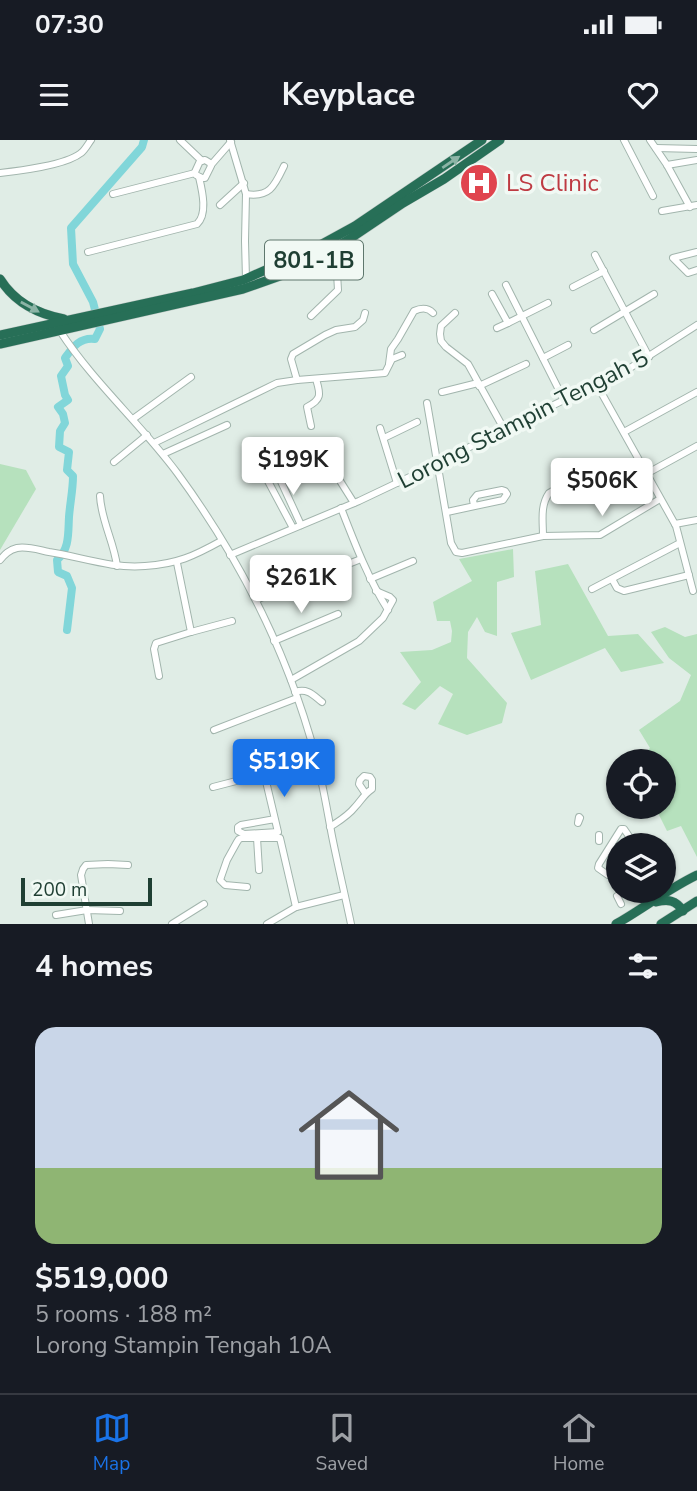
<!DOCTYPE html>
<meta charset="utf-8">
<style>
:root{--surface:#171b24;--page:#20242c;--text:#f1f3f6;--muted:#9ea1a6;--line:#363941;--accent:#1a73e8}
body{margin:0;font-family:"Nunito Sans",sans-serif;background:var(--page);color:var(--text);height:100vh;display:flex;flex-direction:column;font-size:26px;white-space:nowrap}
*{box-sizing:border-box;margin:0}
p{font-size:23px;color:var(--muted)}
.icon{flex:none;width:38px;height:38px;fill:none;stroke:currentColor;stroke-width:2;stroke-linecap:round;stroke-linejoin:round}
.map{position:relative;height:784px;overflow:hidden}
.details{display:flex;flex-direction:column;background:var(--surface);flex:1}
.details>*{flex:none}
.buttons{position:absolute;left:606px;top:609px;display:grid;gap:14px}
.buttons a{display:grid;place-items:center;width:70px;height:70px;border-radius:50%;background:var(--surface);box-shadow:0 2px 5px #0004;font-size:35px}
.scale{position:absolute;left:21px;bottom:18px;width:131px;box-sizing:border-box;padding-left:7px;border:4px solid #1f3f33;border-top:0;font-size:19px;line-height:24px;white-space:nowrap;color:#1f3f33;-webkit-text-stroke:5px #f1f9f4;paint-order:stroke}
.price{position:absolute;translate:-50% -60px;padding:0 16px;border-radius:7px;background:#fff;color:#222;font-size:23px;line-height:46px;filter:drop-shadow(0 2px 4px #0008)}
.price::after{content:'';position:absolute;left:50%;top:42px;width:21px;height:16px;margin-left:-10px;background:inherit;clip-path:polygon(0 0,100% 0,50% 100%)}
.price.selected{background:var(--accent);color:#fff}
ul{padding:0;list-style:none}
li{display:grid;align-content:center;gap:14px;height:371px;padding:0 35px}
li span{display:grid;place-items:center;height:217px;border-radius:21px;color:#555}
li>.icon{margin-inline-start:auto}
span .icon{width:126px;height:126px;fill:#fffc;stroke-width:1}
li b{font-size:30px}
h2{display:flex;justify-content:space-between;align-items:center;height:84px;padding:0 35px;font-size:30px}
.status{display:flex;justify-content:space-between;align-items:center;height:49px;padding:0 35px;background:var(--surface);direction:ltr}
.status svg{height:19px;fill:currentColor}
header{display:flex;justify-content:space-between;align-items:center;height:91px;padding:0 35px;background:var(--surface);font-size:32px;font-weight:700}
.tabs{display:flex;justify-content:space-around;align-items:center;height:98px;border-top:2px solid var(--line);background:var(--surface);font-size:19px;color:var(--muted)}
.tabs a{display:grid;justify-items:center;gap:4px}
.tabs .selected{color:var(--accent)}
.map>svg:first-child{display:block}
</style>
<div class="status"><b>07:30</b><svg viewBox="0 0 49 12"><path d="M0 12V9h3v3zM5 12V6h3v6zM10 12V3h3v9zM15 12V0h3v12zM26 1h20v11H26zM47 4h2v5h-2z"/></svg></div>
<header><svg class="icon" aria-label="menu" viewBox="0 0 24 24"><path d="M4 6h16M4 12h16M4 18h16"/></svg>Keyplace<svg class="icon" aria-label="heart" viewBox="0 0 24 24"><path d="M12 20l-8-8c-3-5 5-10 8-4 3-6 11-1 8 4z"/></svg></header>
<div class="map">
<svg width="697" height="784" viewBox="0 0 697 784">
<rect width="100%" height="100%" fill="#e0ede6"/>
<!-- green -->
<g fill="#b6e1bd">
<polygon points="0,324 26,330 36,349 0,410"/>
<polygon points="513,409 514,437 497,442 497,496 485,492 477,477 468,492 467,518 507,563 502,583 467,595 438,584 453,554 440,546 415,570 402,564 421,542 400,512 432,510 451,502 452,491 450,481 437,481 433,462 472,441 459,419"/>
<polygon points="568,424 608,496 638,494 664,523 621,532 605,508 531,540 511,493 541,485 535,431"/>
<polygon points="665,487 685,497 697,494 697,717 681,686 667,691 655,667 663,667 663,621 639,621 650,608 639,590 680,561 691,535 669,518 651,492"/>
</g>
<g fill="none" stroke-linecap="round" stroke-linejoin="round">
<!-- river -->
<path stroke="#81d6d9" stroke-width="8" d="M67 490 72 448 67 436 58 432 57 420C70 409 68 392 69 377 70 363 73 350 73 336L67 330 69 312 59 307 60 291 65 283 63 274 58 267 68 260 65 255 61 236 68 226 65 218C73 207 80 197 95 199L100 189 93 162 73 124 71 88 142 7 144 0"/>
<defs>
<g id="minor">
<polyline points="180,0 202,21"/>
<polyline points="230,0 246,54 245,101 246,139"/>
<polyline points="624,0 653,56"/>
<polyline points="650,0 667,25 690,67"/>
<polyline points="656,8 697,9"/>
<polygon points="205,20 210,23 211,26 205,38 202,38 196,35 195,32 200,21"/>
<polyline points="211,25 231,2"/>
<polyline points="667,25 697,20"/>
<path d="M0 33C19 31 66 25 81 13 85 10 88 4 91 0"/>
<polyline points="113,54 195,33"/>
<path d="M246 54C270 58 275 45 284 26"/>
<polyline points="220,65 244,43"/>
<polyline points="662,71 697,65"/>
<path d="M88 112 197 84C208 74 202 50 199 37"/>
<polyline points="697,112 673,118 688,133 697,130"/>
<polyline points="595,115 649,217"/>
<polyline points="506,145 564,260"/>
<polyline points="573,147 604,131"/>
<polyline points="492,154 508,183 548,163"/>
<polyline points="455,173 441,186 440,194 441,201 446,207 468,224 504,289"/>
<polyline points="311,176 338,150 337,133 326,113"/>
<polyline points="497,188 508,183"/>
<polyline points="594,190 654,154"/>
<path d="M60 191C94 243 141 284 178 334 240 419 289 516 316 618 323 644 327 670 332 696 338 726 345 755 351 784"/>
<polyline points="543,218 568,205"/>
<path d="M389 224 391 209 398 199 414 171C421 168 427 167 433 173"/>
<polyline points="297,240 291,219 293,214 325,195 336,190 355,187 363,180 365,173"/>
<polyline points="597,245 676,386 693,451"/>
<polyline points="479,246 526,224"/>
<polyline points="442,252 478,243"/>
<polyline points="427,263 451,403 456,412 462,413 543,396 600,395 660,359"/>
<polyline points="133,279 191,237"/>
<path d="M311 286 307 267C323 259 320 253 316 239"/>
<polyline points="380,288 397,343"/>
<polyline points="624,292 697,252"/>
<polyline points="384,298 417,282"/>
<polyline points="154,303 277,243 297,240 385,233 392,219 402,215"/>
<polyline points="318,306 354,363"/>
<polyline points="163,314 227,285"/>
<polyline points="114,322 147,295"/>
<polyline points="646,334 697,306"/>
<path d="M100 356C101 380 114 402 117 426"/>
<path d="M341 368C355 404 368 438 388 470"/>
<polyline points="447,372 503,360 507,354 505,351 502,350 477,355 473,360 474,366"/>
<polyline points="675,384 697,380"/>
<polyline points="293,388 261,328 262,325 268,322 272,322 301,385"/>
<path d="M543 396C543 381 540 366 549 353L586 332"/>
<polyline points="230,415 359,361 439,323 504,289 630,228 697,185"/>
<path d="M0 420C5 414 9 410 17 408 27 406 39 410 49 412 81 417 113 429 145 426 177 424 194 416 221 401"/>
<polyline points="177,423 191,492"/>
<polyline points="318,436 361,419"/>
<polyline points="370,439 413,421"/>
<polyline points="612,439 617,448 624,451 689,435"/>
<polyline points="592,449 680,403"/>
<polyline points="256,460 298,442"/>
<polyline points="274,501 338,474"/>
<polyline points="159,536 154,509 156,503 191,492 232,481"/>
<polyline points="291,540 359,501 383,478 393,460 390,457 376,451"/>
<path d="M295 552C308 548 313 555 322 562"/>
<polyline points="214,590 297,558"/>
<polyline points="264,633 278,692 244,694 238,691 238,687 241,685 275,679"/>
<polyline points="213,647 317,620"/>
<polyline points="579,677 578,683 580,678"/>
<path d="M330 687C339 681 348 676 355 667 361 661 364 654 372 649V640L370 637 364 636 360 640 359 644 365 653"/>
<polyline points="257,698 259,730"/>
<polyline points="599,701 599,695"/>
<polyline points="618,729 613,734 608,735 598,728 599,724 621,689 624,689 635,705"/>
<polyline points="247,747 225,745 220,740 227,720 237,702 239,699 242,698 280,698 296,767"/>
<polyline points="617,756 621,764"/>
<polyline points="56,775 87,770 120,771"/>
<polyline points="89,784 81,735 83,729 86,725 108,724 128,725"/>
<polyline points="172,784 204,764"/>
<polyline points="267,784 296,767 344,755"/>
</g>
<g id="highway">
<path d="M0 139C15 163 37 174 64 179"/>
<polyline points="0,195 193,153 243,140 313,109 355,86 482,0"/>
<polyline points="0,204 243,149 294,131 348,100 403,63 444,39 500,0"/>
<path d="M656 762C668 759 676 760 683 771"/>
<path d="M616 784C644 768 668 749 697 735"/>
<polyline points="661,784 697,761"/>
</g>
</defs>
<!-- minor casing -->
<use href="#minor" stroke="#a2b5ad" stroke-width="8"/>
<!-- highway casing -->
<use href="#highway" stroke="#c0c9c6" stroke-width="10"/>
<!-- minor -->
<use href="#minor" stroke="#fff" stroke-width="6"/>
<!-- highway -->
<use href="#highway" stroke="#276f57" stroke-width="9"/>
</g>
<!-- one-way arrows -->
<defs><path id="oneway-solid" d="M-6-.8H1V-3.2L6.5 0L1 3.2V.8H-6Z" transform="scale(1.75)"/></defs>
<g fill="#8cb4a6">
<use href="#oneway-solid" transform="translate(451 22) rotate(-34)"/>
<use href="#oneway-solid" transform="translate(30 167) rotate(29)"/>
</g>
<!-- icons -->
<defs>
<symbol id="hospital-disc" viewBox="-11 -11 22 22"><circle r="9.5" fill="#e0444e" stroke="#f1f9f4"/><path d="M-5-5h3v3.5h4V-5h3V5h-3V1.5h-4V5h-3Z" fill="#fff"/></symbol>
</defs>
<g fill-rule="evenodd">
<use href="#hospital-disc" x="457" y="21" width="44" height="44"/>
</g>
<g text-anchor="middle" stroke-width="7" stroke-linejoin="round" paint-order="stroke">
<!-- shield labels -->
<rect fill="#f1f9f4" stroke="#5e776d" stroke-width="2" x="265" y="100.5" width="98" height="39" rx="5"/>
<g font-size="23" font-weight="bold" fill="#1f3f33">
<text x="314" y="128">801-1B</text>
</g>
<!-- health labels -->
<g font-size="24" fill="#be3a42" stroke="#f1f9f4" text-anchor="start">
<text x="506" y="51">LS Clinic</text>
</g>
<!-- street labels -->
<g font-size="24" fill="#1f3f33" stroke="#f1f9f4">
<text transform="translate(523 279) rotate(-27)" y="8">Lorong Stampin Tengah 5</text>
</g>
</g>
</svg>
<div class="buttons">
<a><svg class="icon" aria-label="locate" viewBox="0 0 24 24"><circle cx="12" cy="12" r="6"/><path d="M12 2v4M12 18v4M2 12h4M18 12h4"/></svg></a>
<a><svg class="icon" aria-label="layers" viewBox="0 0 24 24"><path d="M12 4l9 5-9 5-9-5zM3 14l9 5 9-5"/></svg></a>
</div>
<div class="scale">200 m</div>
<b class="price" style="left:293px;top:357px">$199K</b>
<b class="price" style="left:602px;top:378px">$506K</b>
<b class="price" style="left:301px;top:475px">$261K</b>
<b class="price selected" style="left:284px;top:659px">$519K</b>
</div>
<section class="details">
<h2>4 homes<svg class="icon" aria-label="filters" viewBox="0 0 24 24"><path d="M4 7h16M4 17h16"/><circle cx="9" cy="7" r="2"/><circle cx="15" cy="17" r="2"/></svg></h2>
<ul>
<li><span style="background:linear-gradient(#c9d6e8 65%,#8fb573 0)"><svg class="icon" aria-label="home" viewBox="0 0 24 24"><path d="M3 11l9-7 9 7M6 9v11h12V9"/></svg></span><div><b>$519,000</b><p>5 rooms · 188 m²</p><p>Lorong Stampin Tengah 10A</p></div></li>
</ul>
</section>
<nav class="tabs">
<a class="selected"><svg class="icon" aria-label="map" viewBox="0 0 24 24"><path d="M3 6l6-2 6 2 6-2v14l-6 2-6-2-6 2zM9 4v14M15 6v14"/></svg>Map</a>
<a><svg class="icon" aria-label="saved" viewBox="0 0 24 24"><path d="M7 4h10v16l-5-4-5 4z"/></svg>Saved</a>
<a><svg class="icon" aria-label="home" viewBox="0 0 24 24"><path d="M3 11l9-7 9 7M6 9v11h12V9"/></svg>Home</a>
</nav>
